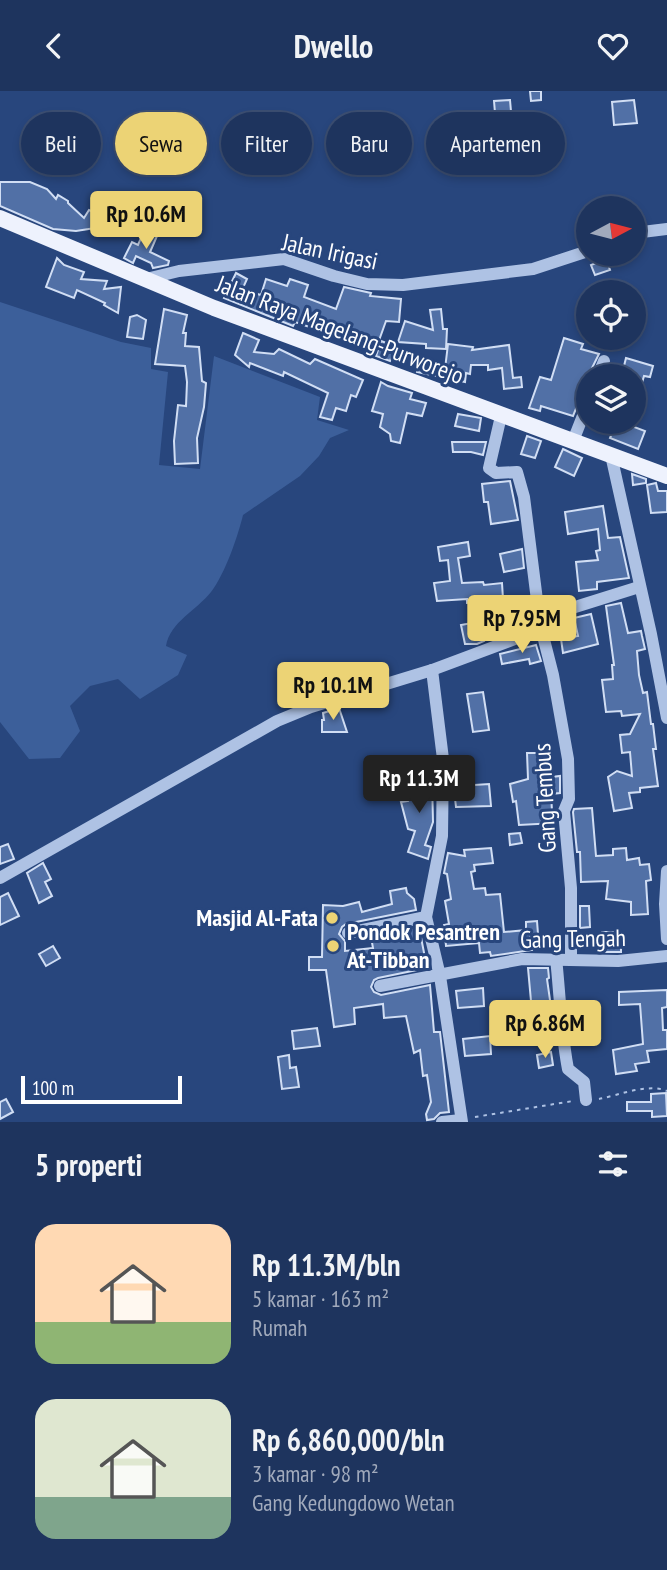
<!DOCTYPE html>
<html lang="id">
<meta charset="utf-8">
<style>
:root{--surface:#1e345e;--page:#2b3f67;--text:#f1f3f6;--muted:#a1aabc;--line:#3c4f73;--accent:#ecd375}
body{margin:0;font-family:"PT Sans Narrow",sans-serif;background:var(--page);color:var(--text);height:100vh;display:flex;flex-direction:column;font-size:26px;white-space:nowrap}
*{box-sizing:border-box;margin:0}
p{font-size:23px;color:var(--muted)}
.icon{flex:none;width:38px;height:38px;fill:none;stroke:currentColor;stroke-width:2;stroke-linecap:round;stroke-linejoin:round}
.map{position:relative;height:1031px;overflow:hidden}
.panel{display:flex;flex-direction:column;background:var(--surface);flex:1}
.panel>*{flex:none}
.guide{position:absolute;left:21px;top:21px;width:626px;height:63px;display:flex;gap:14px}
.needle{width:46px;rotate:83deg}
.tools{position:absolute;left:576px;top:105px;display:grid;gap:14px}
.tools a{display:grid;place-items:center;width:70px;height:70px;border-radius:50%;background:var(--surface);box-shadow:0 4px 10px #0003,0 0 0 2px var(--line);font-size:35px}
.scale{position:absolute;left:21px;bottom:18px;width:161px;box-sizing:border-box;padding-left:7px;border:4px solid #fff;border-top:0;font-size:19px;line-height:24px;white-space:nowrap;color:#fff;-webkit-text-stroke:5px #28467d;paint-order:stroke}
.price{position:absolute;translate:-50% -60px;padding:0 16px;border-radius:7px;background:var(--accent);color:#111;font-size:23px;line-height:46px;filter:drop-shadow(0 2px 4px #0008)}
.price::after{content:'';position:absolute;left:50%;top:42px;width:21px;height:16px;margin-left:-10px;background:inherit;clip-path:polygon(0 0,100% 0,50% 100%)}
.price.current{background:#222;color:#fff}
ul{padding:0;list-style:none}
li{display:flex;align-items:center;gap:21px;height:175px;padding:0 35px}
li span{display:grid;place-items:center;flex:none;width:196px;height:140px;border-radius:21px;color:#555}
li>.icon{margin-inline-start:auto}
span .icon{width:84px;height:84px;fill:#fffc;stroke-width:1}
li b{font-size:30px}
h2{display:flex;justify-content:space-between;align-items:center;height:84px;padding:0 35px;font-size:30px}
.pill{padding:0 24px;border-radius:32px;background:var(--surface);box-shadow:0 4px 10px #0003,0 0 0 2px var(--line);font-size:24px;line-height:63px}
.pill.current{background:var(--accent);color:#111}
header{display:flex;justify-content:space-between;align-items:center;height:91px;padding:0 35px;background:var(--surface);font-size:32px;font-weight:700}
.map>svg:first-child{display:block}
</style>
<header><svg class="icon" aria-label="back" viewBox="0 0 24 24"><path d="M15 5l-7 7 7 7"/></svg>Dwello<svg class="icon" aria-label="heart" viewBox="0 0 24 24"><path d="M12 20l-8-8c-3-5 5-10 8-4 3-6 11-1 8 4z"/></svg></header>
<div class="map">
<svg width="667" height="1031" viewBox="0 0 667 1031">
<rect width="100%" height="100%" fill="#28467d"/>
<!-- green -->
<path fill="#3c5f9a" d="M0 211 121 251 151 257V278L168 281 159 374 200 378 214 265 320 306 317 329 349 339 330 347 319 365 300 385 243 424C238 445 225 483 211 501 197 519 170 531 166 555L187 564 178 584 140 608 118 588 90 595 70 615 80 640 60 667 29 668 0 631Z"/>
<!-- building -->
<g fill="#5170a6" stroke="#d1def4" stroke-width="2">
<polygon points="530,0 541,0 541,9 531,10"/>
<polygon points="510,9 512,32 496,34 494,10"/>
<polygon points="634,9 637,32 614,34 612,11"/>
<polygon points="0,91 30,91 47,98 56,108 58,104 68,110 68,112 84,127 89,119 121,133 76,140 53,138 0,115"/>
<polygon points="144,140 157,145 150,161 169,170 168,174 153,177 151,172 136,165 133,172 124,167 132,151 138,154"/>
<polygon points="57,167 64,174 84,181 81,188 107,190 104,198 121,196 118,222 104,214 105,212 77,199 74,207 46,196"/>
<polygon points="606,168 610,179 595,184 591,174"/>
<polygon points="236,182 247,188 242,199 261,204 266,188 287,195 290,188 308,194 304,206 336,218 344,196 371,202 370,205 401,208 399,231 386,230 377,255 352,245 350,250 295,231 293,235 224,207"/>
<polygon points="164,218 187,224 183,242 186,242 185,255 199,256 202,290 206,292 204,316 197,347 198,372 175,373 174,350 178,314 186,315 187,291 185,275 155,273"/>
<polygon points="441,218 443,238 447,238 446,258 426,257 426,253 398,251 405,230 433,239 430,219"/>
<polygon points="137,224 146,229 143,248 127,246 130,226"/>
<polygon points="243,242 259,249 254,261 274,263 279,258 310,273 315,268 363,289 356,306 351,304 346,320 336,317 332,329 320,326 328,302 284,281 283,285 250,272 249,276 235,264"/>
<polygon points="564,247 583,253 581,258 599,263 588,285 588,303 580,308 573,325 541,315 540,320 529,317 540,286 551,289"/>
<polygon points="381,250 395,255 390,270 376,265"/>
<polygon points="448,253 473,256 472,259 509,254 513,287 521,286 522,296 504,298 502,277 488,279 488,274 471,274 470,283 466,282 465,291 417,281 418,273 445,278"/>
<polygon points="626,267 653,275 650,286 644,285 636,313 634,313 634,285 607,285 610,279 622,283"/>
<polygon points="381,291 388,295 412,302 410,308 426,312 422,325 407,322 400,352 391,350 390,343 380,336 383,323 372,320"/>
<polygon points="458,323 481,327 479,340 455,335"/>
<polygon points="590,331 621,331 645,340 638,358 610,347 613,340 589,334"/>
<polygon points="527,345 541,350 535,367 521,363"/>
<polygon points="452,351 486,351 483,364 471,361 453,361"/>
<polygon points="563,358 582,367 574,385 555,376"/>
<polygon points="632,383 646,388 646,392 633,394"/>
<polygon points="510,390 518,429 491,433 488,411 484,411 482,393"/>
<polygon points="656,392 658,400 667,400 667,421 651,422 647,394"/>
<polygon points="603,415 608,447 620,446 629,487 597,491 597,498 579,500 576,471 598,469 596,460 600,459 598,438 568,443 565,421"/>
<polygon points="468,451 470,465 458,467 462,492 483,491 484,494 502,492 503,508 467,512 467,508 437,510 434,492 450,490 448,469 440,470 438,456"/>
<polygon points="522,458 524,477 504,481 500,463"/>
<polygon points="621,512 628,542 641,540 642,545 645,558 637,560 639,584 643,602 647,601 651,633 653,633 656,658 653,658 658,695 640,697 640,701 629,702 632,717 614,720 608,686 617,680 632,685 630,661 622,662 620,644 630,643 640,623 622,625 621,620 606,621 602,589 613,588 612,574 614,574 606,515"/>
<polygon points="591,523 598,553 563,562 561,548 578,545 574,527"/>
<polygon points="509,525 511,540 483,547 484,550 477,553 465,553 461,534"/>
<polygon points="536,554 541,570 530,573 529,568 502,573 500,563"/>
<polygon points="483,601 489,639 473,641 467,603"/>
<polygon points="339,617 347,641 322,641 322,629 324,629 323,622"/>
<polygon points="527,662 542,662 544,687 560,685 560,702 551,703 552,720 555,720 556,732 519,734 516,710 513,711 510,693 528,688"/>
<polygon points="432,689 433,731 425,754 431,756 428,768 408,761 415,740 408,738 401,711 408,710 406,692"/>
<polygon points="489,693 491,715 456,716 454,699 459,699 459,695"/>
<polygon points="592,717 596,765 613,764 613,758 626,757 627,769 639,767 640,774 649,773 651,789 646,790 648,823 631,824 631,811 606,808 608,790 581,791 580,761 577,761 573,721 574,718"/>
<polygon points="520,742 522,752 510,754 509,743"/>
<polygon points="8,753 14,768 0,773 0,756"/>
<polygon points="491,757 493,772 474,774 475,780 471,781 474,798 485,797 486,804 500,803 504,841 526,839 526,831 537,830 538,843 530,843 532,859 491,865 490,861 480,862 479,852 446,855 444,834 449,833 445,810 451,808 447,783 444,782 448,762 465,765 464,759"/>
<polygon points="43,772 51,788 45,791 52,805 39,812 27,782"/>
<polygon points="406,797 407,802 414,808 416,819 346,833 342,836 339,843 345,850 345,860 373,857 371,846 419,836 427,877 378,887 374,889 371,896 374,901 381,904 430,894 434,941 440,941 449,1021 440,1022 434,1028 427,1029 426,1023 431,1011 427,984 423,985 420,959 414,962 406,925 384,927 383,913 354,917 355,933 334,936 326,879 309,879 309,866 322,866 323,814 343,815 359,811 362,821 392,813 390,800"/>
<polygon points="8,802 19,825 0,834 0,806"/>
<polygon points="580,815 589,815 590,836 580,837"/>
<rect x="602" y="841" width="19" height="20"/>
<polygon points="53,855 60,867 46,875 39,863"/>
<polygon points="528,877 548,877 549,887 547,888 553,930 533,932"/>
<polygon points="483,897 484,915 458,917 456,900"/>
<polygon points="667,899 667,916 662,917 663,939 667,939 667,958 647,960 649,971 635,973 637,980 616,983 613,959 643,953 640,913 619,914 619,901"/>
<polygon points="317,937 320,955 294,958 292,940"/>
<polygon points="490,945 491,963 465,965 463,948"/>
<polygon points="551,961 553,974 539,977 537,964"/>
<polygon points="289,964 290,977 296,976 299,996 282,998 278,966"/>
<polygon points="666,1002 667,1025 652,1026 652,1020 627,1020 627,1011 651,1011 651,1003"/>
<polygon points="6,1008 13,1021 0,1028 0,1011"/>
</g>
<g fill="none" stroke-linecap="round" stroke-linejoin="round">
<!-- path -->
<g stroke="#aec2e4" stroke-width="2" stroke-dasharray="3.5 5" stroke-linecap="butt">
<path d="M599 1008C619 1004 648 992 667 1000"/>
<polyline points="475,1026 573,1010"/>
</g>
<!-- minor -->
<g stroke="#aec2e4" stroke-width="12">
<polyline points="634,142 667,138"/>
<polyline points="146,188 179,180 284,168 334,185 367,193 403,194 533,178 588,160"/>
<polyline points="598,285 604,270"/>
<polyline points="501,325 489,377 496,382 517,381 524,406 540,533 553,584 568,668 569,708 564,720 571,797 571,868"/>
<polyline points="573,350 588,312"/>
<polyline points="611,364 651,543 667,627"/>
<polyline points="432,579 443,668 442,745 426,826 440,885 462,1031"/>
<polyline points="667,780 665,813 667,848"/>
<polyline points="0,787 277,630 311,616 432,579 523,545 556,522 639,496"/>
<polyline points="348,842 426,826"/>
<path d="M556 867C560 904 561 942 568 978L584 991 586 1009"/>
<polyline points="380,895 522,868 618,870 667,865"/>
<polyline points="442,1031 461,1029"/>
</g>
<!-- major -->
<polyline stroke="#eef2fd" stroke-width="16" points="0,127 214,217 667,385"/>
</g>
<!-- markers -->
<g fill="#ecd375" stroke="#28467d" stroke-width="2.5">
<circle cx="332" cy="827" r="7"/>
<circle cx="333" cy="855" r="7"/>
</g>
<g text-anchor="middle" stroke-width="6" stroke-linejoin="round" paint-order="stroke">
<!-- street labels -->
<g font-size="24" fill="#fff" stroke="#28467d">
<text transform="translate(330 161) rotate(12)" y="8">Jalan Irigasi</text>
<text transform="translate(340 239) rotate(21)" y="8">Jalan Raya Magelang-Purworejo</text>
<text transform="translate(545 707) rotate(-93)" y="8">Gang Tembus</text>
<text transform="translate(573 848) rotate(-1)" y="8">Gang Tengah</text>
</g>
<!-- poi labels -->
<g font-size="24" font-weight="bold" fill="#fff" stroke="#28467d" text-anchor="end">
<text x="318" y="835">Masjid Al-Fata</text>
<text x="347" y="849" text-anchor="start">Pondok Pesantren<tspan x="347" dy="28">At-Tibban</tspan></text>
</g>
</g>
</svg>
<div class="tools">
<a><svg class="needle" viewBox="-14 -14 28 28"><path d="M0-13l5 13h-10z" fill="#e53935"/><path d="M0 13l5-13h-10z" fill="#a1aabc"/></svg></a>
<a><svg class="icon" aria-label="locate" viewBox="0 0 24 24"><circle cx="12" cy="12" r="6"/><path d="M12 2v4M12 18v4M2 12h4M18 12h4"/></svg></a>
<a><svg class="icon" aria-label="layers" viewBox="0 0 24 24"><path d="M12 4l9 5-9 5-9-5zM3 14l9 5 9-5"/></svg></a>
</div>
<div class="scale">100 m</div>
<b class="price" style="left:146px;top:160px">Rp 10.6M</b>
<b class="price" style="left:522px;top:564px">Rp 7.95M</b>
<b class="price" style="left:333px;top:631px">Rp 10.1M</b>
<b class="price current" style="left:419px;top:724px">Rp 11.3M</b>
<b class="price" style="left:545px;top:969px">Rp 6.86M</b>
<div class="guide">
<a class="pill">Beli</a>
<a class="pill current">Sewa</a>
<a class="pill">Filter</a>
<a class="pill">Baru</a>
<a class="pill">Apartemen</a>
</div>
</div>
<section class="panel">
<h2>5 properti<svg class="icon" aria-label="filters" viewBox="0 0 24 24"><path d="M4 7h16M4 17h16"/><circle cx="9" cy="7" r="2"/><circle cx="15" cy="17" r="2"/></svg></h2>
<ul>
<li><span style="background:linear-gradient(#ffd9b3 70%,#8fb573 0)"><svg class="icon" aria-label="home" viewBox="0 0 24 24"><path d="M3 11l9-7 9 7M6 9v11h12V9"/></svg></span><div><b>Rp 11.3M/bln</b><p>5 kamar · 163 m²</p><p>Rumah</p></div></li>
<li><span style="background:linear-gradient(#dfe7d0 70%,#7fa58c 0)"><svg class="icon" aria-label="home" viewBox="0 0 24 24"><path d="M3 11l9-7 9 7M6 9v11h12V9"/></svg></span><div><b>Rp 6,860,000/bln</b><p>3 kamar · 98 m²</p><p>Gang Kedungdowo Wetan</p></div></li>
</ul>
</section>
